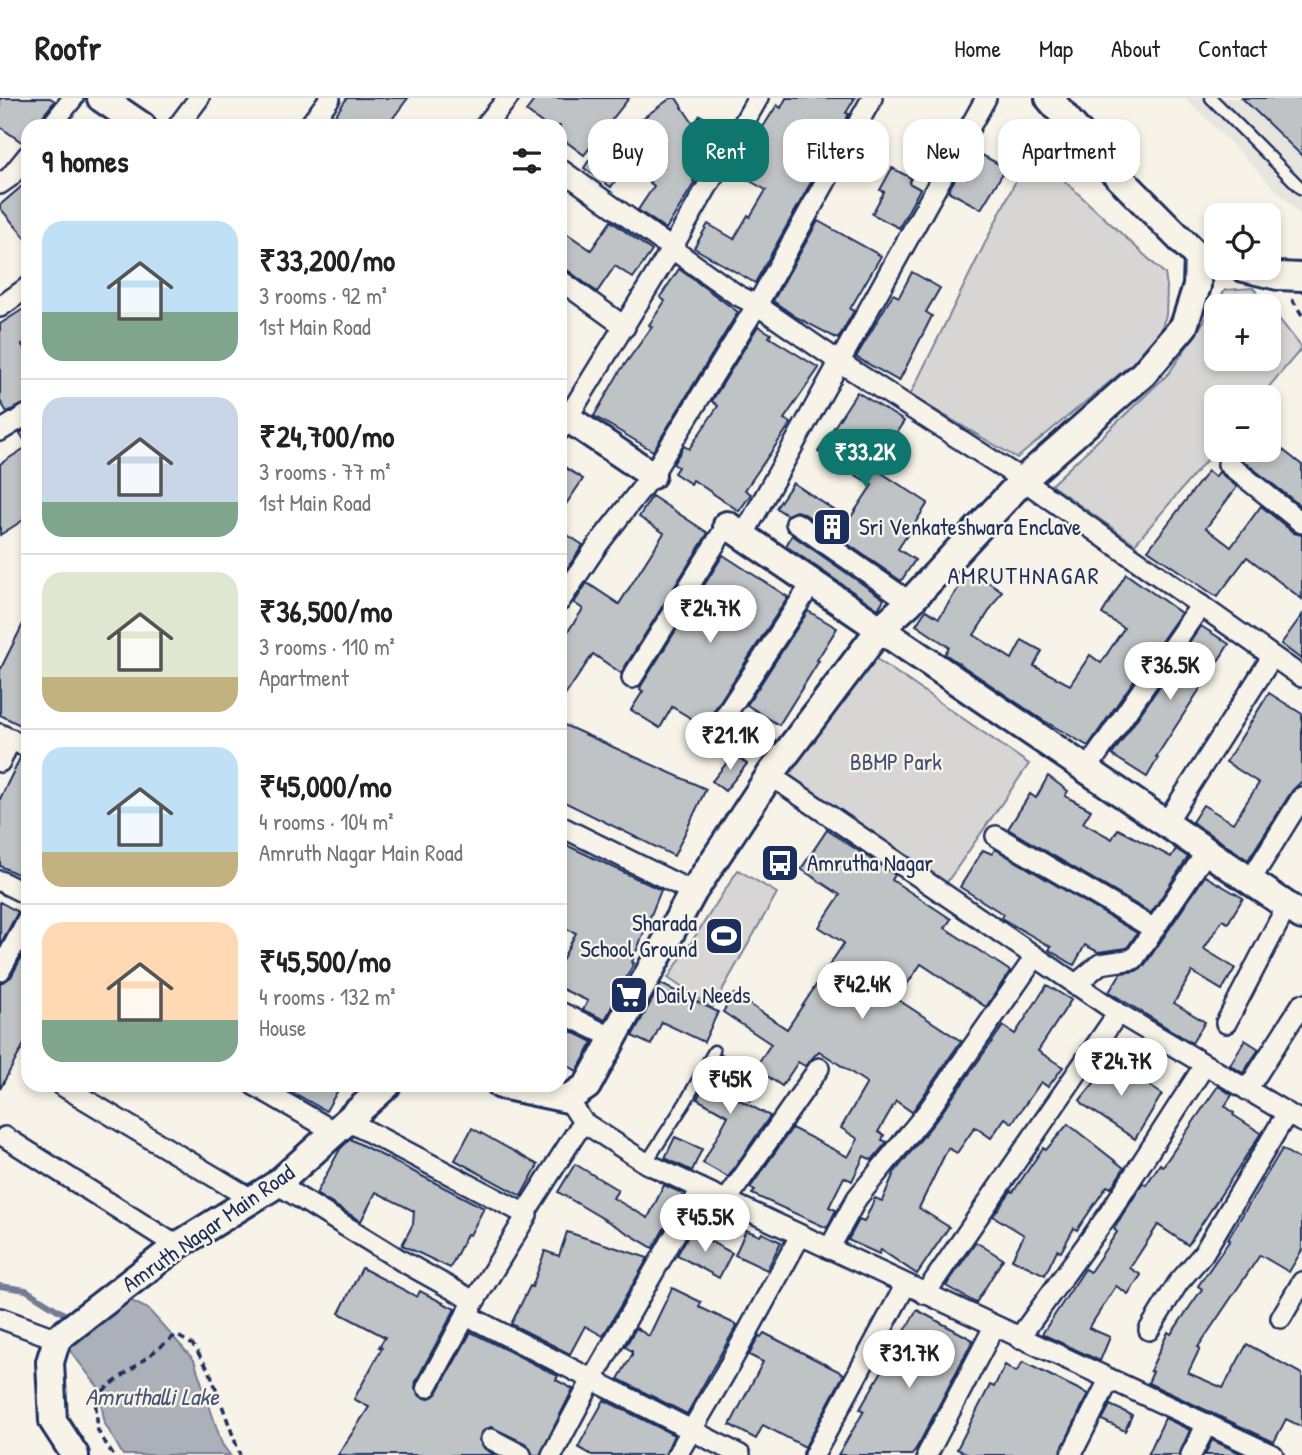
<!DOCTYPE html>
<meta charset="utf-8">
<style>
:root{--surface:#fff;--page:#f6f6f6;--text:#222;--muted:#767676;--line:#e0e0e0;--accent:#0f766e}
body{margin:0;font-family:"Patrick Hand",sans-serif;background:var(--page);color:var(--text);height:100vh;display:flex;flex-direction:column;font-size:26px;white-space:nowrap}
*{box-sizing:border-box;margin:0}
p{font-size:23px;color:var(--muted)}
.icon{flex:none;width:38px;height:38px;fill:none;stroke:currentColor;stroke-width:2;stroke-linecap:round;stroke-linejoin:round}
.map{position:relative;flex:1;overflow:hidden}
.sheet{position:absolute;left:21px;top:21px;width:546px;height:973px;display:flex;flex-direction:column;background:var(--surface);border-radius:21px;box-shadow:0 4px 10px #0003}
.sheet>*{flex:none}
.banner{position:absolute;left:588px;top:21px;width:609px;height:63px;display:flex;gap:14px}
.tools{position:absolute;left:1204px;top:105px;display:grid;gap:14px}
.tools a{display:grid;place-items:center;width:77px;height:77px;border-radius:14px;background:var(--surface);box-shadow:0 4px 10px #0003;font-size:35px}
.price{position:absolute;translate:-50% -60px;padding:0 16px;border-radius:24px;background:#fff;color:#222;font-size:23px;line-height:46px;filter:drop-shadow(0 2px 4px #0008)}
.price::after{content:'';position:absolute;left:50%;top:42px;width:21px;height:16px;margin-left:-10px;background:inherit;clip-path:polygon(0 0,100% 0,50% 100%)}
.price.active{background:var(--accent);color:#fff}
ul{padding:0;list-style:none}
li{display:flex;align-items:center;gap:21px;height:175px;padding:0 21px}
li+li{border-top:2px solid var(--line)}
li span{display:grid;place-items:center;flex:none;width:196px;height:140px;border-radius:21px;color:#555}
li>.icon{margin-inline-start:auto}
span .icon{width:84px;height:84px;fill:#fffc;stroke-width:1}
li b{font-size:30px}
h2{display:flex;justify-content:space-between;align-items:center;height:84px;padding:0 21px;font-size:30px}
.tag{padding:0 24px;border-radius:21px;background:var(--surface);box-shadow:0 4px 10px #0003;font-size:24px;line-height:63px}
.tag.active{background:var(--accent);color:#fff}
header{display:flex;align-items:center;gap:42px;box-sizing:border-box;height:98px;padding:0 35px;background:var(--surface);border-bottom:2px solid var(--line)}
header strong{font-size:33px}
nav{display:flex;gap:38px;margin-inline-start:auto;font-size:24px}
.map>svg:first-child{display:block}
</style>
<header>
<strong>Roofr</strong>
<nav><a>Home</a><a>Map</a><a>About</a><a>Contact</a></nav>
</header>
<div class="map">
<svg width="1302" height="1357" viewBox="0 0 1302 1357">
<rect width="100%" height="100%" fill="#f7f3e8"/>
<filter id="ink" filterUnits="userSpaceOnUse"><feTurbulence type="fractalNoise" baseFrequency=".0143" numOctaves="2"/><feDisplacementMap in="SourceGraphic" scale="14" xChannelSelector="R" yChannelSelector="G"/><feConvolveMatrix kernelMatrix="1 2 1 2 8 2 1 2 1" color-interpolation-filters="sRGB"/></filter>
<g filter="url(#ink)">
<!-- built -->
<polygon fill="#e6e5de" points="1186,0 1302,0 1302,118"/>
<!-- green -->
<g fill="#d7d6d4" stroke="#798299" stroke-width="2">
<polygon points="1031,52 1165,176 1167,189 1166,217 1161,231 1145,255 1017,360 910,297"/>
<polygon points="1253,190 1269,208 1216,208 1216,261 1269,261 1269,208 1302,250 1260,299 1216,299 1216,351 1135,446 1051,387 1169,275 1225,192"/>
<polygon points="871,557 1029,666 945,787 787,678"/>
<polygon points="738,772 777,795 712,910 668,880"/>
</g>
<!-- water -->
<polygon fill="#acb0b9" stroke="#727c95" stroke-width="2" points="111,1193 148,1211 194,1262 222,1346 230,1357 123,1357 105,1326 98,1289 55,1233"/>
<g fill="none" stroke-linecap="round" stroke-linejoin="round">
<!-- stream -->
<polyline stroke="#727c95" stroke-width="6" points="0,1188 26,1192 72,1221"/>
</g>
<!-- building -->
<g fill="#c0c3c5" stroke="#1b2f5e" stroke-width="2">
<polygon points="0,0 50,0 55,3 41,20 39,28 28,28 28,37 23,45 0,29"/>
<polygon points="347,0 408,0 387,28 328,28"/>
<polygon points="536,0 629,0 584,57 560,39 560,28 546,28 526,13"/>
<polygon points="671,0 676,0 694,27 700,17 723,30 693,83 695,84 666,131 638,112 654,88 627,66 611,89 584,70 594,55"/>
<polygon points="786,0 855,0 846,15 849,16 755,185 694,150 708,126 734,141 748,117 750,119 766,92 734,74 777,7 781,10"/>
<polygon points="1242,0 1302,0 1302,58"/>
<polygon points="980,56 1006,70 981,111 948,93 958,76 967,80"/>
<polygon points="892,70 911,80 909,85 920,91 899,130 872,116 884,94 880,92"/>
<polygon points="28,83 28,143 0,110 0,107"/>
<polygon points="611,123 652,153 633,180 615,168 597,194 567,172 560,170 560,131 591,152"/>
<polygon points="818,123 881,158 850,211 854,213 838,241 796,219 773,203"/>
<polygon points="679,171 738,214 653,353 594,318 620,273 652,229 649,227 665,203 660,199"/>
<polygon points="912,174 940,190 926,214 932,218 899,283 856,259 893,196 899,199"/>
<polygon points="28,208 28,242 22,247 28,257 28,304 7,314 0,303 0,226"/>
<polygon points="758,228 771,236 769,239 819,270 784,321 791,325 745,392 751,396 739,413 693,382 691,386 674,375 678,369 673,366 684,348 689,351 718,308 712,303"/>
<polygon points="857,294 904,323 874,370 928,405 898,451 915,462 901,483 803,415 796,413 787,417 776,410 793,385 849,422 872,387 818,354"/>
<polygon points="28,330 28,419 0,437 0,366 28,348 20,335"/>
<polygon points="1269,341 1302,367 1302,409 1233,355 1236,352 1269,352"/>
<polygon points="560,366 583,381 560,415"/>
<polygon points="1208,373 1215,379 1219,374 1237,389 1206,430 1231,449 1261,408 1294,435 1302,437 1302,501 1247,459 1217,499 1148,452"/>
<polygon points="652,398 708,435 621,575 593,556 560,605 560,545 583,511 574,505 587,485 619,506 664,435 639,419"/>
<polygon points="560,432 583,447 560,481"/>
<polygon points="792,437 884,501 878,511 786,448"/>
<polygon points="723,457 788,499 704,628 672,609 660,630 631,612 643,593 640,592 641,588"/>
<polygon points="970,472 1002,493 974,537 1012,561 1022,542 1042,553 1034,568 1070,587 1090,557 1101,565 1124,530 1102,516 1126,476 1181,515 1088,648 1041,621 945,556 949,549 916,527 926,512 939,520"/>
<polygon points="808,513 837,530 817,562 819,563 779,627 747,607"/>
<polygon points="28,516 28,631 0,617 0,572"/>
<polygon points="1302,517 1302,562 1281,546"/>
<polygon points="1201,528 1229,546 1156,659 1158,660 1147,679 1112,657"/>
<polygon points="1269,595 1302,616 1302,683 1292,693 1248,762 1192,724 1203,707 1233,725 1259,685 1226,664"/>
<polygon points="560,625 706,691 674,758 560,702"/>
<polygon points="734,656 747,666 725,693 712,683"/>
<polygon points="20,660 28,662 28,781 0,768 0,701"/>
<polygon points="1048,678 1068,693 1065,698 1091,712 1083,725 1112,741 1118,731 1171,759 1176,751 1188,759 1151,815 1008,731 1030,696 1036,700"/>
<polygon points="827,732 895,777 892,782 951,821 945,830 1010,873 986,909 921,866 897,901 961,943 912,1014 896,1003 878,1034 884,1037 882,1042 887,1044 872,1062 864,1058 852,1083 844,1079 829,1109 836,1112 827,1130 752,1096 755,1093 750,1090 792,1030 848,1059 858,1041 841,1030 867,985 819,953 805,968 798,964 782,988 767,978 750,1003 738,995 771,946 723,914 734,896 787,931 844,845 819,829 840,797 801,771"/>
<polygon points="560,744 661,792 632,864 634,865 605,922 583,912 588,903 560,890 560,866 576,835 560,828"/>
<polygon points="995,751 1137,835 1127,850 1098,854 1085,847 1074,867 1049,852 1051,849 1001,820 1003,816 960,789 983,752 992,756"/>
<polygon points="1205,778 1243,800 1228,825 1222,822 1204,851 1235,870 1222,892 1192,874 1174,905 1205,924 1192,945 1109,894 1121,875 1136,873 1144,868"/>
<polygon points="0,804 18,814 0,847"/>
<polygon points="28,847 28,939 0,991 0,885 11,879"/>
<polygon points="661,886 718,914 704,944 662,924 651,947 632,938"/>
<polygon points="1047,887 1071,902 1038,953 1063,969 1048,989 1041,984 1012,1025 1005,1020 991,1040 975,1029 957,1055 948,1050 919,1110 949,1129 917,1176 881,1152 879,1156 848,1142 859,1122 864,1124 875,1100 882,1103 894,1075 938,1020 1003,928 1015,936"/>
<polygon points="571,933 593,944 577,973 560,963 560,953"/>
<polygon points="1245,942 1259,951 1243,975 1230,967"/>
<polygon points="721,956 750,971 734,999 770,1018 728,1079 703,1065 728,1018 697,1001"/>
<polygon points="1106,960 1162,996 1135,1041 1084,1007 1080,1002 1098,980 1095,977"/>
<polygon points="280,987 341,987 326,1013"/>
<polygon points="1218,988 1232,997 1225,1008 1234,1015 1233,1017 1261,1035 1188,1147 1158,1127 1130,1170 1141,1177 1128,1196 1116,1188 1089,1230 1110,1239 1100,1263 1042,1236 1085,1171 1090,1174 1117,1134 1114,1131 1143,1085 1146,1087 1160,1066 1163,1068"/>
<polygon points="1068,1026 1124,1070 1111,1090 1107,1088 1077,1132 1074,1130 1061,1154 1057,1152 1045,1177 1012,1161 1024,1137 993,1118 1011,1093 1013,1094 1043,1050 1046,1052"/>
<polygon points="472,1030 538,1067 521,1098 455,1062"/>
<polygon points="675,1039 702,1051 692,1073 665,1060"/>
<polygon points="350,1041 484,1110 470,1137 467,1136 450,1170 402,1147 413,1126 414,1113 376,1094 361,1123 316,1096 340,1051"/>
<polygon points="1282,1051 1302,1063 1302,1152 1289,1174 1260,1157 1198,1249 1200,1250 1188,1275 1223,1290 1247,1246 1302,1276 1302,1329 1286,1321 1274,1344 1148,1285 1153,1274 1150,1273 1168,1234 1171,1236 1202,1191 1198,1188 1230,1142 1228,1141"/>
<polygon points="575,1066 618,1092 613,1100 648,1120 664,1087 682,1095 682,1099 653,1150 558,1094"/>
<polygon points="746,1132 760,1138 762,1135 781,1144 767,1172 735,1157"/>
<polygon points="691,1133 732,1155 719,1180 677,1157"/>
<polygon points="567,1134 648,1160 603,1238 585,1228 570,1256 511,1226 530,1188 532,1189 545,1153 559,1158"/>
<polygon points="976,1144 1003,1161 976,1205 946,1188"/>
<polygon points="362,1170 417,1199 420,1193 455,1211 416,1283 415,1290 421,1299 428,1301 437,1295 471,1234 558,1278 556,1282 573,1291 540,1357 533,1357 527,1346 491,1329 481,1335 479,1342 485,1351 495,1357 338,1357 369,1309 354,1301 382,1250 379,1249 385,1239 339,1215"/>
<polygon points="672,1190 701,1204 699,1209 737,1227 687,1316 618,1281 632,1257 632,1253 625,1249 636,1230 649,1238"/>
<polygon points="917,1212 973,1242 920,1344 912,1357 838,1357 864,1313 860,1311"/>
<polygon points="764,1235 844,1276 805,1349 763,1327 756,1341 730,1327 763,1264 749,1257 759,1238 761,1239"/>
<polygon points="1023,1264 1088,1296 1059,1357 969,1357 957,1351 990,1287 994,1289 1005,1267 1016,1274"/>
<polygon points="604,1302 674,1337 665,1357 592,1357 578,1349"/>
<polygon points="1110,1307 1132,1317 1125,1333 1102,1322"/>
<polygon points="1165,1320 1190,1332 1179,1357 1148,1357"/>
<polygon points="1212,1342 1244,1357 1205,1357"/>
</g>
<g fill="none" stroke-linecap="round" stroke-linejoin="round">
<defs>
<g id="lane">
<polyline points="1211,0 1302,91"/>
<polyline points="646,1065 685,1005 714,953"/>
</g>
<g id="street">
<polyline points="51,28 73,0"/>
<polyline points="178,28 199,0"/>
<polyline points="309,28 330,0"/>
<polyline points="485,28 508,0"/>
<polyline points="560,71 737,197 757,207 841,265 1023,382 1302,579"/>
<polyline points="0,86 10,79 28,57"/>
<polyline points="560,182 625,229"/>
<polyline points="0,209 28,189"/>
<polyline points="560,332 672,150 758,0"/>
<polyline points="0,333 28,316"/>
<polyline points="1228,366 1302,425"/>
<polyline points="796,425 910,504"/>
<polyline points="743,438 986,0"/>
<polyline points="560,503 599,445 652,377 757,207 872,0"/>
<polyline points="632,580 727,427"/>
<polyline points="0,636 28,650"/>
<polyline points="712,638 812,485"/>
<polyline points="0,664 11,641"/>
<polyline points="1087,671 1201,507"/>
<polyline points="770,677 1118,915 1302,1024"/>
<polyline points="1166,725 1272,559"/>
<polyline points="560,728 693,794"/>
<polyline points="996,738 1154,831"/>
<polyline points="0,783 28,797"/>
<polyline points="1250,783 1302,699"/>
<polyline points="0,873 28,821"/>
<polyline points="1075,887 1100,866 1134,861 1207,753"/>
<polyline points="560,914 613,940"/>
<polyline points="1226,925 1287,808"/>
<polyline points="61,987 253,1102"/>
<polyline points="254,987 335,1034"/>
<polyline points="1247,992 1302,906"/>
<polyline points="568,1001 583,1024 646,1065 1273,1357"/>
<polyline points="346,1022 527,1117 466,1217 427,1289"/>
<polyline points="5,1039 177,1148"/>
<polyline points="277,1086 402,1163 474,1203"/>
<polyline points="726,1103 819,970"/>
<polyline points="525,1115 583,1024"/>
<polyline points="829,1151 857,1100 928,1013 1035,859"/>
<polyline points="925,1196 1118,915"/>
<polyline points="466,1217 740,1357"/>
<polyline points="0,1220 57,1241"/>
<polyline points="1281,1220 1302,1184"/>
<polyline points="1149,1232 1178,1185 1203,1156 1287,1015"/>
<polyline points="1019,1240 1110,1114 1204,968"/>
<polyline points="491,1341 521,1357"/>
<polyline points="552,1357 592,1282 701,1091"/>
<polyline points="677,1357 724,1277 800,1138"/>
<polyline points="814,1357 905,1188"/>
<polyline points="927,1357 994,1229"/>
<polyline points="1071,1357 1109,1282"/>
<polyline points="1191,1357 1207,1326"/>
</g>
<g id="secondary">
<polyline points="101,0 142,28"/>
<polyline points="1049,0 1103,63 1198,159 1213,162"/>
<polyline points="1244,170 1278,178 1302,179"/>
<polyline points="560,315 652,377"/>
<polyline points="727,427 1302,818"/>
<polyline points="501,987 568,1001 587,988 693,794 770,677 880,531 910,504 1023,382 1143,276 1184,228 1197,188 1198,159"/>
<polyline points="75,1357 53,1323 50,1264 57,1241 177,1148 277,1086 387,987"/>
</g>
</defs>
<!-- lane casing -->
<use href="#lane" stroke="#1b2f5e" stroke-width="15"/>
<!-- street casing -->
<use href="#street" stroke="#1b2f5e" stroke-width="24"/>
<!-- secondary casing -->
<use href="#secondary" stroke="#1b2f5e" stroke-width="32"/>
<!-- path -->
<g stroke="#1b2f5e" stroke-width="3.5" stroke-dasharray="7 5" stroke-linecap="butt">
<polyline points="1292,201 1302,217"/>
<polyline points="113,1357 98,1333 95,1299 176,1237 193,1247 210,1274 240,1357"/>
</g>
<!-- lane -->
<use href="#lane" stroke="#f7f3e8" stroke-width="10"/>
<!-- street -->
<use href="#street" stroke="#f7f3e8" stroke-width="19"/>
<!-- secondary -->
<use href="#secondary" stroke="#f7f3e8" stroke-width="26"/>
</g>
</g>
<!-- icons -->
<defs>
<symbol id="building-square" viewBox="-11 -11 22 22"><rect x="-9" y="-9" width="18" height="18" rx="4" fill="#1b2f5e" stroke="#f7f3e8"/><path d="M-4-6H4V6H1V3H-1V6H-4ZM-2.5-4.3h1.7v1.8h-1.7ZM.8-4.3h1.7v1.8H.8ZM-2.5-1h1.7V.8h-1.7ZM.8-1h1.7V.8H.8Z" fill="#fff"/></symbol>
<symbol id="bus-square" viewBox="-11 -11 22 22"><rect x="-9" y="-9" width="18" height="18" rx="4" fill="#1b2f5e" stroke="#f7f3e8"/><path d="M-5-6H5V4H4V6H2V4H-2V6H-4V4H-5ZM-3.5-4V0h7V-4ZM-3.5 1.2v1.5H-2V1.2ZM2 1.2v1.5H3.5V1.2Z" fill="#fff"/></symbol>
<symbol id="stadium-square" viewBox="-11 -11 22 22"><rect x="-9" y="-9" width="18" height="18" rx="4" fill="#1b2f5e" stroke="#f7f3e8"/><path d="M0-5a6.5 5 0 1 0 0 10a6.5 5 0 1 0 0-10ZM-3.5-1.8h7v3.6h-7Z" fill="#fff"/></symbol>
<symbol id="supermarket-square" viewBox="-11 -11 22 22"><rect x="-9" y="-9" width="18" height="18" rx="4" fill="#1b2f5e" stroke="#f7f3e8"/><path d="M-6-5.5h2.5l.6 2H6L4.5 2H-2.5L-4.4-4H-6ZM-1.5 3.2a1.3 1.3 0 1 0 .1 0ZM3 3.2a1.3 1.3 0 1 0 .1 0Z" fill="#fff"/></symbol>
</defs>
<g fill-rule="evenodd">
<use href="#building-square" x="810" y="407" width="44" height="44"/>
<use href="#bus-square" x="758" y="743" width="44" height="44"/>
<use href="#stadium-square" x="702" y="816" width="44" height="44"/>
<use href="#supermarket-square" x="607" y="875" width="44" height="44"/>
</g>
<g text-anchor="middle" stroke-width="5" stroke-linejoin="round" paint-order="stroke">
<!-- poi labels -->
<g font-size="23" fill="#1b2f5e" stroke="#f7f3e8" text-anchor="start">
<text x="859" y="437">Sri Venkateshwara Enclave</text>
<text x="807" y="773">Amrutha Nagar</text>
<text x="697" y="833" text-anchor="end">Sharada<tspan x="697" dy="26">School Ground</tspan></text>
<text x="656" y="905">Daily Needs</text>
</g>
<!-- park labels -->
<g font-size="23" fill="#415076" stroke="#f7f3e8">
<text x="896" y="672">BBMP Park</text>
</g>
<!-- street labels -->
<g font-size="23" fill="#1b2f5e" stroke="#f7f3e8">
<text transform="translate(208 1130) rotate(-35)" y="8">Amruth Nagar Main Road</text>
</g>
<!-- neighbourhood labels -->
<g font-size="24" letter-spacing="2" fill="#1b2f5e" stroke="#f7f3e8">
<text x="1024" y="486">AMRUTHNAGAR</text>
</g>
<!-- water labels -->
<g font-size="24" font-style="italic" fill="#465679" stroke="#f7f3e8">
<text x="152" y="1307">Amruthalli Lake</text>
</g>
</g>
</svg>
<div class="tools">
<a><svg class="icon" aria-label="locate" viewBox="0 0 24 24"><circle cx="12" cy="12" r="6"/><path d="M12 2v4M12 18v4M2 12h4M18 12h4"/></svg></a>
<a>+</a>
<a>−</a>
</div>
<b class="price active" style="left:865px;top:391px">₹33.2K</b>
<b class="price" style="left:710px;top:547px">₹24.7K</b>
<b class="price" style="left:1170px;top:604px">₹36.5K</b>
<b class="price" style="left:730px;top:674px">₹21.1K</b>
<b class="price" style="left:862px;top:923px">₹42.4K</b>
<b class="price" style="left:1121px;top:1000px">₹24.7K</b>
<b class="price" style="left:730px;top:1018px">₹45K</b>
<b class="price" style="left:705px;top:1156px">₹45.5K</b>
<b class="price" style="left:909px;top:1292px">₹31.7K</b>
<div class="banner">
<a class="tag">Buy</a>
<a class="tag active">Rent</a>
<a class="tag">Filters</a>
<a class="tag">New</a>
<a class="tag">Apartment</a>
</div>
<section class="sheet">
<h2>9 homes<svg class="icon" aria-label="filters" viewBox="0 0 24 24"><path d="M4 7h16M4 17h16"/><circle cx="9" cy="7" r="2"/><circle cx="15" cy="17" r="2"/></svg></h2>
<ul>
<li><span style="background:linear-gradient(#bfe0f5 65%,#7fa58c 0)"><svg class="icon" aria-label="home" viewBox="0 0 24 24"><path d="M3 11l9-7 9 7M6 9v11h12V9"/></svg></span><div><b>₹33,200/mo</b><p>3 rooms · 92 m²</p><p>1st Main Road</p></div></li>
<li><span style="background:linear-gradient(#c9d6e8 75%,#7fa58c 0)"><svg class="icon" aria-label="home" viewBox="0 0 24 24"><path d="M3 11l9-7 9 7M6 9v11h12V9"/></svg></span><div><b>₹24,700/mo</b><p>3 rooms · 77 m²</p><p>1st Main Road</p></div></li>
<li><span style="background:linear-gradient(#dfe7d0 75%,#c2b280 0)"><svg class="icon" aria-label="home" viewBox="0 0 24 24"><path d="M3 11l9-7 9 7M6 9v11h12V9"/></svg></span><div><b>₹36,500/mo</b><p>3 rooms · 110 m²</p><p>Apartment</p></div></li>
<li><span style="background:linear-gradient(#bfe0f5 75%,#c2b280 0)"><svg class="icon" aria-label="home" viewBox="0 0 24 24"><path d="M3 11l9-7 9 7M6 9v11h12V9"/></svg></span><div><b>₹45,000/mo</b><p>4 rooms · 104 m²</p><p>Amruth Nagar Main Road</p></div></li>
<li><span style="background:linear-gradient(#ffd9b3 70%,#7fa58c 0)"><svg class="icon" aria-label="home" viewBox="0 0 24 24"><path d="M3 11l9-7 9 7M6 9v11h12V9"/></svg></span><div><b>₹45,500/mo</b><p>4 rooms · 132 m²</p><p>House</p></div></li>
</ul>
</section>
</div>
